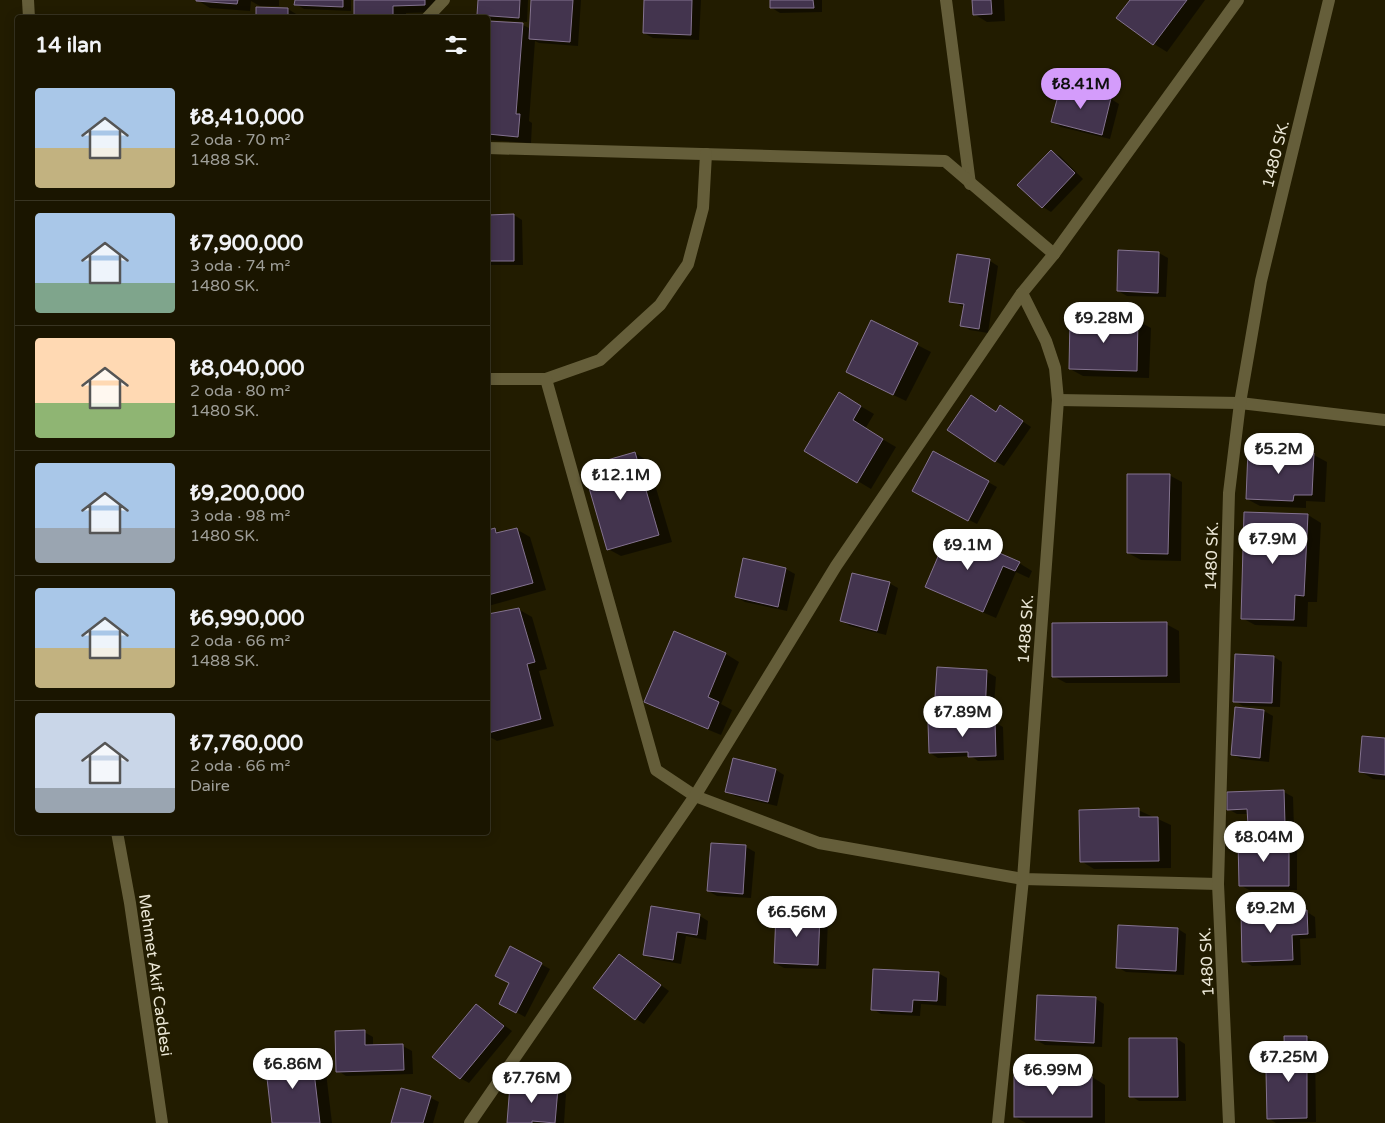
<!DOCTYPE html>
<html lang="tr">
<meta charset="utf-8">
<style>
:root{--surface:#1a1500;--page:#27220f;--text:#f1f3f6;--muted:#9f9f99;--line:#383422;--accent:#d49cfb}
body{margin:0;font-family:"Varela Round",sans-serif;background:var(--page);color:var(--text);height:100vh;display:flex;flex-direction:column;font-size:19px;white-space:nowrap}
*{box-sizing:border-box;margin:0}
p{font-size:16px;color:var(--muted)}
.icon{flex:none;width:28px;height:28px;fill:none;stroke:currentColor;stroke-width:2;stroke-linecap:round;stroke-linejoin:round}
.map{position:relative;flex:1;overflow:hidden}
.drawer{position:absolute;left:15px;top:15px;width:475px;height:820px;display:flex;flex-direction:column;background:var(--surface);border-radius:5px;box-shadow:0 2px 12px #0003,0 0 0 1px var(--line)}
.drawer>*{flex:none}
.price{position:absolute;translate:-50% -42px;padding:0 11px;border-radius:18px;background:#fff;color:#222;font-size:16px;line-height:32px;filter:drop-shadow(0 1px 2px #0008)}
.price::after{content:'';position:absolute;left:50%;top:30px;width:15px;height:11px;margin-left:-8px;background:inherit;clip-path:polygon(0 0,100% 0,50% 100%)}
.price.selected{background:var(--accent);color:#111}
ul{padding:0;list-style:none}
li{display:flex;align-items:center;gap:15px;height:125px;padding:0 20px}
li+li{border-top:1px solid var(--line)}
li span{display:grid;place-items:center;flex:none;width:140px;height:100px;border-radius:5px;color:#555}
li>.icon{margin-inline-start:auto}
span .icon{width:60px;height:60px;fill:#fffc;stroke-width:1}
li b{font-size:21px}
h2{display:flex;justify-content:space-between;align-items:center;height:60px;padding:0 20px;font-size:21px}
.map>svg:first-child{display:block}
</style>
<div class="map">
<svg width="1385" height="1123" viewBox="0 0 1385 1123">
<rect width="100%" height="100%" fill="#221c00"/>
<!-- shadow -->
<g fill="#0007">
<polygon points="197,0 279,0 279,6 260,6 251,1 250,11 210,8"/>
<polygon points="296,0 351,0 351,11 304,9 296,4"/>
<polygon points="355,0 438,0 438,12 406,13 406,18 355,18"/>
<polygon points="479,0 528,0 527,22 491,20 491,22 488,20 488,18 479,15"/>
<polygon points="533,0 581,0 578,46 539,43 535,41 529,121 532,123 531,143 488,140 488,22 523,25 531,29"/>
<polygon points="646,0 701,0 699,40 653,38 644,33"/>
<polygon points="771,0 822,0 822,12 780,13 772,8"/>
<polygon points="973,0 1004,0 1005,21 987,22 974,14"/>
<polygon points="1131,0 1205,0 1167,52 1154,44 1118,18"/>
<polygon points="288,9 296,14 296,18 257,18"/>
<polygon points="1111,99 1119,104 1110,139 1061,127 1053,122"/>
<polygon points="1051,151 1060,156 1083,179 1051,212 1043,207 1019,185"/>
<polygon points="514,215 522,220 523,265 488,265 488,216"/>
<polygon points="1159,253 1168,258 1166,297 1127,296 1118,291"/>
<polygon points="990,261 998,266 988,333 970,330 961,325 964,307 951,301"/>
<polygon points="1138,321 1151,328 1149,378 1083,376 1070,369"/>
<polygon points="872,322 931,352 906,401 860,379"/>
<polygon points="840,394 874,414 865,429 896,447 871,489 806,450"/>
<polygon points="1009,412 1031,427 1004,466 995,461 996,413"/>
<polygon points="635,453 648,461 672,542 621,556 608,549"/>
<polygon points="1314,455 1327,462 1325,502 1306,501 1306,508 1260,506 1247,499"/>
<polygon points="1169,475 1182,482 1181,561 1141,560 1128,553"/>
<polygon points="988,482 997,487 977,524 922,496"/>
<polygon points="1245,513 1308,515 1321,523 1317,602 1308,602 1307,627 1255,625 1242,618"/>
<polygon points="516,529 530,537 546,590 488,606 488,531 495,530 501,533"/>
<polygon points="950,533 1019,563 1032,571 1029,578 1016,572 996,618 940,594 927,586"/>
<polygon points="744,560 786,569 795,574 787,611 745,602 736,597"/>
<polygon points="889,583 898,588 886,635 850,626 842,621"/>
<polygon points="518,609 532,617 547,669 539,671 554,726 497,741 488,736 488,616"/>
<polygon points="1166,624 1179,631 1180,683 1066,683 1053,676"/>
<polygon points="726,654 739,662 721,704 732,710 721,735 658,709 645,702"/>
<polygon points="1274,657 1282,662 1280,707 1243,706 1235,701"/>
<polygon points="938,669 987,672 996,677 993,719 944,717 935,712"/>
<polygon points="1236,709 1264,711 1273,716 1269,762 1241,759 1232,754"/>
<polygon points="994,722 1003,727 1004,760 978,761 971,756 938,758 930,753"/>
<polygon points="1385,739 1385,780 1373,779 1360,771"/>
<polygon points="776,770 784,775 777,806 735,796 727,791"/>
<polygon points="1284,792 1293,797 1294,829 1258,830 1249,825 1249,814 1237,814 1228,809"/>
<polygon points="1138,810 1171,825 1171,868 1094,869 1081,861"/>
<polygon points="1288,841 1297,846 1297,890 1249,890 1240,885"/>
<polygon points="712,844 746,847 755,852 751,898 717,896 708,891"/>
<polygon points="652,908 700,916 708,921 706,940 686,936 681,964 653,959 644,954"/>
<polygon points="1307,912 1315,917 1316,938 1300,939 1301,965 1252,966 1243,961"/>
<polygon points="819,915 828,920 826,969 784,968 775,963"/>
<polygon points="1178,929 1186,934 1184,975 1126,972 1117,967"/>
<polygon points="511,948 550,969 525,1017 509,1008 511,983"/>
<polygon points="620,955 669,991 644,1024 636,1019"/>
<polygon points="938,973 947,978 946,1006 921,1004 920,1016 881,1014 873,1009"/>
<polygon points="1096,999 1104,1004 1102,1047 1045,1045 1036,1040"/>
<polygon points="477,1005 512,1031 469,1083 460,1078"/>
<polygon points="364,1032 373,1037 373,1046 403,1046 412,1051 413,1074 346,1076 338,1071"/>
<polygon points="1306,1037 1315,1042 1316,1122 1276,1123 1268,1118 1286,1073"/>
<polygon points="1177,1039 1185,1044 1186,1101 1139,1101 1131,1096"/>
<polygon points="312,1056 325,1064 332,1123 273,1123"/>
<polygon points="1015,1077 1092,1077 1105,1085 1105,1123 1026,1123 1015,1117"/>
<polygon points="401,1089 431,1098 439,1102 433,1123 392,1123"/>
<polygon points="557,1089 566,1094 564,1123 509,1123"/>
</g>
<!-- building -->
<g fill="#43344e" stroke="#847390">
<polygon points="196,0 238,0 237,4 196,1"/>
<polygon points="295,0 343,0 343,7 294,5"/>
<polygon points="354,0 425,0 425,5 393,6 393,18 354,18"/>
<polygon points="478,0 520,0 519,18 477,15"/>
<polygon points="531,0 573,0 570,42 529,39"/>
<polygon points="644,0 692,0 691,35 643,33"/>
<polygon points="770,0 813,0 814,8 770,8"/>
<polygon points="972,0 991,0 992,14 973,15"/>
<polygon points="1130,0 1187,0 1153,45 1116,18"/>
<polygon points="256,7 288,8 288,18 256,18"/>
<polygon points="488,21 523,23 516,114 520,114 518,137 488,134"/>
<polygon points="1061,85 1111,98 1102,135 1051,122"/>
<polygon points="1051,150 1075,173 1042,208 1017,185"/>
<polygon points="514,214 514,261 488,261 488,215"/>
<polygon points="1118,250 1159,252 1158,293 1117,291"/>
<polygon points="957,254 990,259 979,329 960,326 964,304 949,302"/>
<polygon points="1070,318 1138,319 1137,371 1069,369"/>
<polygon points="871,320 918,343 893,395 846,372"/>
<polygon points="839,392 861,406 853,420 883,439 857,483 804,451"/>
<polygon points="971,395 996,412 1000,405 1023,421 995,462 947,430"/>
<polygon points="1248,450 1314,453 1312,495 1294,495 1293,501 1246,499"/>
<polygon points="933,451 989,481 968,521 912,491"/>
<polygon points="635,452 659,535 607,550 583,467"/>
<polygon points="1127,474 1170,474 1168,554 1127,553"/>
<polygon points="1244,512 1308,514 1304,596 1295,595 1294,620 1241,619"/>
<polygon points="495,528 496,533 517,528 533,583 488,595 488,530"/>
<polygon points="949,531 1020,562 1015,571 1003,566 983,612 925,587"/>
<polygon points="743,558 786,568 778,607 735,597"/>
<polygon points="852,573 890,582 877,631 840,621"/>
<polygon points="519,608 535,662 527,664 541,719 488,733 488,614"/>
<polygon points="1167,622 1167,676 1052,677 1052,623"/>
<polygon points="674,631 726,653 708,697 719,702 708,729 644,702"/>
<polygon points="1235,654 1274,656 1272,703 1233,702"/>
<polygon points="937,667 987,670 985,715 934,712"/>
<polygon points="1235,707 1264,710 1260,758 1231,755"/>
<polygon points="995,721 996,756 968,757 968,752 929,753 928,723"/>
<polygon points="1362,736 1385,738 1385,775 1359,772"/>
<polygon points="733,758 776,769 768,802 725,792"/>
<polygon points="1284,790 1285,824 1248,825 1247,809 1227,810 1227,792"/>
<polygon points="1139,808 1139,817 1158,817 1159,861 1080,862 1079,810"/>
<polygon points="1238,840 1289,840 1289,886 1239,886"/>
<polygon points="711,843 746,845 743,894 707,891"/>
<polygon points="651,906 700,914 697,935 677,932 673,960 643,955"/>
<polygon points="1307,910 1308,934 1292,935 1293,960 1242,962 1241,912"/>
<polygon points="776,912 820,914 818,965 774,963"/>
<polygon points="1118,925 1178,928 1176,971 1116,968"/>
<polygon points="510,946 542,963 516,1013 499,1004 509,983 495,976"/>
<polygon points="619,954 661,985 635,1020 593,988"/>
<polygon points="873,969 939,972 937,1001 913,1000 912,1012 871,1010"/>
<polygon points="1037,995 1096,997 1094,1043 1035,1040"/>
<polygon points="476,1004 504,1026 460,1079 432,1057"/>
<polygon points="365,1030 365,1045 403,1044 404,1070 336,1072 335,1031"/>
<polygon points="1284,1036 1307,1036 1307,1118 1267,1119 1266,1071 1285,1071"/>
<polygon points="1129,1038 1177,1038 1178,1097 1129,1097"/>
<polygon points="312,1055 320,1123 272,1123 265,1060"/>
<rect x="1014" y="1076" width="78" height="41"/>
<polygon points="510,1085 558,1088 555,1123 532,1121 532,1123 507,1123"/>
<polygon points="401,1088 431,1096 423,1123 391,1123"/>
</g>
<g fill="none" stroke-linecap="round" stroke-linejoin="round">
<!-- minor -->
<g stroke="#655e3a" stroke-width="12">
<polyline points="28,0 29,18"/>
<polyline points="946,0 970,184"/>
<polyline points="427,18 444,0"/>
<polyline points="488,148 945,161 1054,254"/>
<polyline points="488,379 546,379 600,360 660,305 688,264 703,208 706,154"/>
<polyline points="546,379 656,770 695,796 819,843 1023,879 1218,884"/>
<polyline points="1058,400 1240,403 1385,420"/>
<polyline points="117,832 130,903 162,1123"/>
<polyline points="470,1123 695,796 836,566 1022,293 1054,254 1238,0"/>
<polyline points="998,1123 1023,879 1058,400 1055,368 1046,341 1022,293"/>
<polyline points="1229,1123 1218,884 1229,493 1240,403 1261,281 1329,0"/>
</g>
</g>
<g text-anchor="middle" stroke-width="5" stroke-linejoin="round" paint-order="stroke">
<!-- street labels -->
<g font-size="16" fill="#ebe7d6" stroke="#221c00">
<text transform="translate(1275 154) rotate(-76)" y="6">1480 SK.</text>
<text transform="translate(1211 556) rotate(-88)" y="6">1480 SK.</text>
<text transform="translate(1025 629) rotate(-86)" y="6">1488 SK.</text>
<text transform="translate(1206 962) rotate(-93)" y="6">1480 SK.</text>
<text transform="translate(156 975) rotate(82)" y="6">Mehmet Akif Caddesi</text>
</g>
</g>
</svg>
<b class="price selected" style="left:1081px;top:110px">₺8.41M</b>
<b class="price" style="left:1104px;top:344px">₺9.28M</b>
<b class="price" style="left:1279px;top:475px">₺5.2M</b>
<b class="price" style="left:621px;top:501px">₺12.1M</b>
<b class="price" style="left:1273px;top:565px">₺7.9M</b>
<b class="price" style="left:968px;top:571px">₺9.1M</b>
<b class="price" style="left:963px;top:738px">₺7.89M</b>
<b class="price" style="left:1264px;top:863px">₺8.04M</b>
<b class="price" style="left:1271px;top:934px">₺9.2M</b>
<b class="price" style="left:797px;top:938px">₺6.56M</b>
<b class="price" style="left:1289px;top:1083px">₺7.25M</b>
<b class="price" style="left:293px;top:1090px">₺6.86M</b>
<b class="price" style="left:1053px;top:1096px">₺6.99M</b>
<b class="price" style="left:532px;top:1104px">₺7.76M</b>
<section class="drawer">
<h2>14 ilan<svg class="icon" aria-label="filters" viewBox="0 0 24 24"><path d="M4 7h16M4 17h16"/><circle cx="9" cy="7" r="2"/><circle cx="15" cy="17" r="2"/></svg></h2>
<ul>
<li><span style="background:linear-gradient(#a9c7e8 60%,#c2b280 0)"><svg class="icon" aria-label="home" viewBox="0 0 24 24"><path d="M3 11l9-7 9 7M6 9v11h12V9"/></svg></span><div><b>₺8,410,000</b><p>2 oda · 70 m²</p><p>1488 SK.</p></div></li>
<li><span style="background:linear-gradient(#a9c7e8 70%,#7fa58c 0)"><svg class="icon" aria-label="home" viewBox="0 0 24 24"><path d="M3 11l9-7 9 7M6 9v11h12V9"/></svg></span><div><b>₺7,900,000</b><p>3 oda · 74 m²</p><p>1480 SK.</p></div></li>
<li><span style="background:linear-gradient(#ffd9b3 65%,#8fb573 0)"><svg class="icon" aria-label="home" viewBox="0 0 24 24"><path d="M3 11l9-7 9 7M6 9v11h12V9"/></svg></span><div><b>₺8,040,000</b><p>2 oda · 80 m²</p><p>1480 SK.</p></div></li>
<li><span style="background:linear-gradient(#a9c7e8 65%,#9aa5b1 0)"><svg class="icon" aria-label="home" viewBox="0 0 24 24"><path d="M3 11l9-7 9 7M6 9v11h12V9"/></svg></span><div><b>₺9,200,000</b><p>3 oda · 98 m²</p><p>1480 SK.</p></div></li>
<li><span style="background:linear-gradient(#a9c7e8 60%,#c2b280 0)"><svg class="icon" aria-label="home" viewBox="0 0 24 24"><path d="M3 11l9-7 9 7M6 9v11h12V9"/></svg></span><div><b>₺6,990,000</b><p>2 oda · 66 m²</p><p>1488 SK.</p></div></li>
<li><span style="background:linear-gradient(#c9d6e8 75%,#9aa5b1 0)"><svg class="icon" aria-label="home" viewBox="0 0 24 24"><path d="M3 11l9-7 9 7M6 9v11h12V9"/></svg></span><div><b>₺7,760,000</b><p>2 oda · 66 m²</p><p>Daire</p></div></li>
</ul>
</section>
</div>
